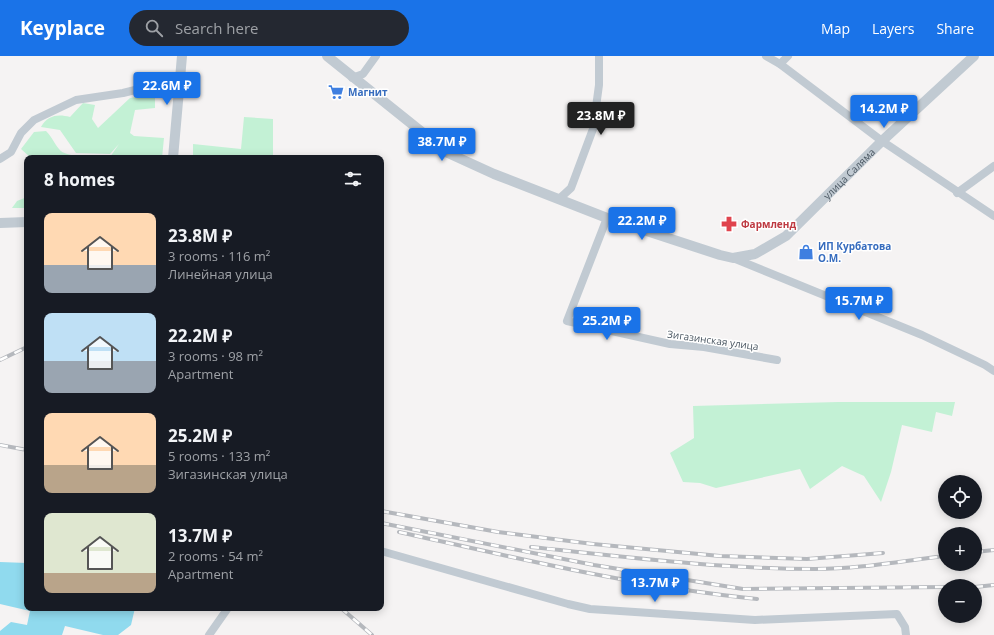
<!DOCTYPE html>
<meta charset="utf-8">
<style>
:root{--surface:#171b24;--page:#242831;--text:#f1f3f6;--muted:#9ea1a6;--accent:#1a73e8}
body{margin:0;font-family:"Open Sans",sans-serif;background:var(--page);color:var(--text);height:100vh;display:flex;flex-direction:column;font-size:15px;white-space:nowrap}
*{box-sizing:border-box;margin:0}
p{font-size:13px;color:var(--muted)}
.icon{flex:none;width:22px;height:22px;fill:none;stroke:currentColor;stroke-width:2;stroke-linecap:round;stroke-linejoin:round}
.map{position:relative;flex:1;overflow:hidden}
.side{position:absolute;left:24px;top:99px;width:360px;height:456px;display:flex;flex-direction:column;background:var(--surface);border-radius:8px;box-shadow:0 2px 10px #0003}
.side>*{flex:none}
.controls{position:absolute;left:938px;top:419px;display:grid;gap:8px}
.controls a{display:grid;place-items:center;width:44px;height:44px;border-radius:50%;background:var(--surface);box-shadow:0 2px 10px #0003;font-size:20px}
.price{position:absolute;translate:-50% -34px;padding:0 9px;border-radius:4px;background:var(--accent);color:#fff;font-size:13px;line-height:26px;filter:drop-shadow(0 1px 2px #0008)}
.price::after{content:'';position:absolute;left:50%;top:24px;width:12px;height:9px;margin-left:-6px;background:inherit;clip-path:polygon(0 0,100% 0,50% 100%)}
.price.current{background:#222;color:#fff}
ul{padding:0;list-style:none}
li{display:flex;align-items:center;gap:12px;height:100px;padding:0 20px}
li span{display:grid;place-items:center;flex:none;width:112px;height:80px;border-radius:8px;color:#555}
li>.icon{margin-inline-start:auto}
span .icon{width:48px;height:48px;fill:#fffc;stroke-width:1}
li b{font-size:17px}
h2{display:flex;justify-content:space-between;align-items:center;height:48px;padding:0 20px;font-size:17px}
header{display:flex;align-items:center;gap:24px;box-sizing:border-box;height:56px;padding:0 20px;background:var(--accent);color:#fff}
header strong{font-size:19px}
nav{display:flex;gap:22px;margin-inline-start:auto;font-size:14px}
.search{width:280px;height:36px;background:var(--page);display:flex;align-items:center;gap:10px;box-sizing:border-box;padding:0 14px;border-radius:22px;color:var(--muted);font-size:15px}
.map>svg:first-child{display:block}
</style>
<header>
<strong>Keyplace</strong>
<div class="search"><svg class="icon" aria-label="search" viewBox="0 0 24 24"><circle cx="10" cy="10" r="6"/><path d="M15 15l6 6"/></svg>Search here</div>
<nav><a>Map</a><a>Layers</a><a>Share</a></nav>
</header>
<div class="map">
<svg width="994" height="579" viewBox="0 0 994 579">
<rect width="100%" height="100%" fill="#f5f3f3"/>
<!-- green -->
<g fill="#c3f1d5">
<path d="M155 38V52L135 54 130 77 134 80 164 82 162 102H31L21 93 34 76 46 75C52 81 54 87 59 93 66 103 97 100 110 101L119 88 110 98 76 97 60 74 41 71C48 59 58 58 70 61L83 47 95 49 92 63 98 72 130 42Z"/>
<polygon points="244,61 273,63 273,102 193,102 193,88 241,93"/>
<polygon points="27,141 27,152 12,152 17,145"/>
<polygon points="838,346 955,346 952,360 936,356 932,376 902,369 891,416 881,446 864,420 842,410 810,433 800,413 716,432 700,427 683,426 670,397 694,382 693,350"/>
</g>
<!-- water -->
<polygon fill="#90daee" points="0,506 27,507 27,552 135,552 131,569 118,579 103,579 65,570 62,579 0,579 0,575 11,566 27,569 30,555 0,548"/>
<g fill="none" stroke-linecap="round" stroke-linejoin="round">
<!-- minor -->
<g stroke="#c1cad2" stroke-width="8">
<polyline points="766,0 780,8 882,85 994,160"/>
<polyline points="780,8 788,0"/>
<polyline points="352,22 363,18 376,0"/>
<polyline points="0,103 11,96 21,77 34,64 76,44 123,37 163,27 180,27"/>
<polyline points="957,137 994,110"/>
<polyline points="559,143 571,132 593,73 599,29 599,0"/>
<polyline points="607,162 567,265 670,288 704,291 777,304"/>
<polyline points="733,202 922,279 985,309 994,315"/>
<polyline points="381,495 568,548 590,553 755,564 897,558 905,571 906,579"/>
<polyline points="209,579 228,552"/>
</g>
<!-- tertiary -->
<g stroke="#c1cad2" stroke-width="10">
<path id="s1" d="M327 0 448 97 494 118 607 162 720 199 733 202 755 198 786 180 882 85 974 0"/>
<polyline points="173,102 182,0"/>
<polyline points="0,167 27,166"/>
</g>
<defs>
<g id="rail">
<polyline points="0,304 27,291"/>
<polyline points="0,389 27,394"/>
<polyline points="381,455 498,476 593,488 720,500 807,503 883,497"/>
<polyline points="381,467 594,509 743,533 945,531"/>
<path d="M399 476C517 502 636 531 757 543"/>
<path d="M531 491C626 501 720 513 815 513 859 513 902 505 945 500"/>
<polyline points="975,496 994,494"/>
<polyline points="975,531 994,529"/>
<polyline points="341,552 372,579"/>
</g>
</defs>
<!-- rail casing -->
<use href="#rail" stroke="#b5b8bd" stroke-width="4"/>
<!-- rail -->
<use href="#rail" stroke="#fff" stroke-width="2.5" stroke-dasharray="8" stroke-linecap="butt"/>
</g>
<!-- icons -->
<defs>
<symbol id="supermarket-bare" viewBox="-9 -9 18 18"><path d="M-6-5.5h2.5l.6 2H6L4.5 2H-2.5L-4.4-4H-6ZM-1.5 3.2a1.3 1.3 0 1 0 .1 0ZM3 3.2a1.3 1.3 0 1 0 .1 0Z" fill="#3f7fe0" stroke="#fff" stroke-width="2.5" paint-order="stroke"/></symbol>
<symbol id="pharmacy-bare" viewBox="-9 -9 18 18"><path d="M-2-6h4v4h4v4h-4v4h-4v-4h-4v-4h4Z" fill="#e0444e" stroke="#fff" stroke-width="2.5" paint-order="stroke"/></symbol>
<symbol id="shop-bare" viewBox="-9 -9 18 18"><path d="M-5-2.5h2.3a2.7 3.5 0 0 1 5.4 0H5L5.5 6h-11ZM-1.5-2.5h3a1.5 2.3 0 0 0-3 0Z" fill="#3f7fe0" stroke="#fff" stroke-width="2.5" paint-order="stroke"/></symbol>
</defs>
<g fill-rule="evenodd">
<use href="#supermarket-bare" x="325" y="25" width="22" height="22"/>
<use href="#pharmacy-bare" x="718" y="157" width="22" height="22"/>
<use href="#shop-bare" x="795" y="185" width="22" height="22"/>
</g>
<g text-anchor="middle" stroke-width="3" stroke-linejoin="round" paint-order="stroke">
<!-- shop labels -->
<g font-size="10" font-weight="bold" fill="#366cbe" stroke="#fff" text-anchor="start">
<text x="348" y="40">Магнит</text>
<text x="818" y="194">ИП Курбатова<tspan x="818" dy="12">О.М.</tspan></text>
</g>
<!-- street labels -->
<g font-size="10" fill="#4a5661" stroke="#fff">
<text dy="4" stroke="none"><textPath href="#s1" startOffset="606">улица Саляма</textPath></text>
<text transform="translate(713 284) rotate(8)" y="4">Зигазинская улица</text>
</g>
<!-- health labels -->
<g font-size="10" font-weight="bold" fill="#be3a42" stroke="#fff" text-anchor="start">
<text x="741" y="172">Фармленд</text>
</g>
</g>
</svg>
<div class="controls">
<a><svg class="icon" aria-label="locate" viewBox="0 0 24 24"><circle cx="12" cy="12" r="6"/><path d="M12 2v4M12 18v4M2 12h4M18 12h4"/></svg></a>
<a>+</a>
<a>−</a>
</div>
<b class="price" style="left:167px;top:50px">22.6M ₽</b>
<b class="price" style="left:884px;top:73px">14.2M ₽</b>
<b class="price current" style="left:601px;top:80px">23.8M ₽</b>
<b class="price" style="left:442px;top:106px">38.7M ₽</b>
<b class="price" style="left:642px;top:185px">22.2M ₽</b>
<b class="price" style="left:859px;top:265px">15.7M ₽</b>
<b class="price" style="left:607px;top:285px">25.2M ₽</b>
<b class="price" style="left:655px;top:547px">13.7M ₽</b>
<section class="side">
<h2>8 homes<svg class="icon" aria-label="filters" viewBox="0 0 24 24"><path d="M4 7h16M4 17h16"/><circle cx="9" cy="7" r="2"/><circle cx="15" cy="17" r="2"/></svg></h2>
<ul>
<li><span style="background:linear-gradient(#ffd9b3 65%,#9aa5b1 0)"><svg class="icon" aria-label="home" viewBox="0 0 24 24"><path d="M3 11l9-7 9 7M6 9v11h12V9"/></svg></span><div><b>23.8M ₽</b><p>3 rooms · 116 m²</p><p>Линейная улица</p></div></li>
<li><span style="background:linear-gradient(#bfe0f5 60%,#9aa5b1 0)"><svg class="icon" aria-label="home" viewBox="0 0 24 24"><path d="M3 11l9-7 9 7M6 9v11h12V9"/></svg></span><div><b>22.2M ₽</b><p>3 rooms · 98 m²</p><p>Apartment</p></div></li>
<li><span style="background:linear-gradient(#ffd9b3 65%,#b9a48a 0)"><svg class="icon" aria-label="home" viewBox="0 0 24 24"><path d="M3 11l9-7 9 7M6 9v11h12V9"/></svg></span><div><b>25.2M ₽</b><p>5 rooms · 133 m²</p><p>Зигазинская улица</p></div></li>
<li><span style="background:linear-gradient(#dfe7d0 75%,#b9a48a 0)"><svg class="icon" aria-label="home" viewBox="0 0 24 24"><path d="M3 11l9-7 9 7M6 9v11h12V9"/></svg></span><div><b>13.7M ₽</b><p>2 rooms · 54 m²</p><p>Apartment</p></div></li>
</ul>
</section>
</div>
